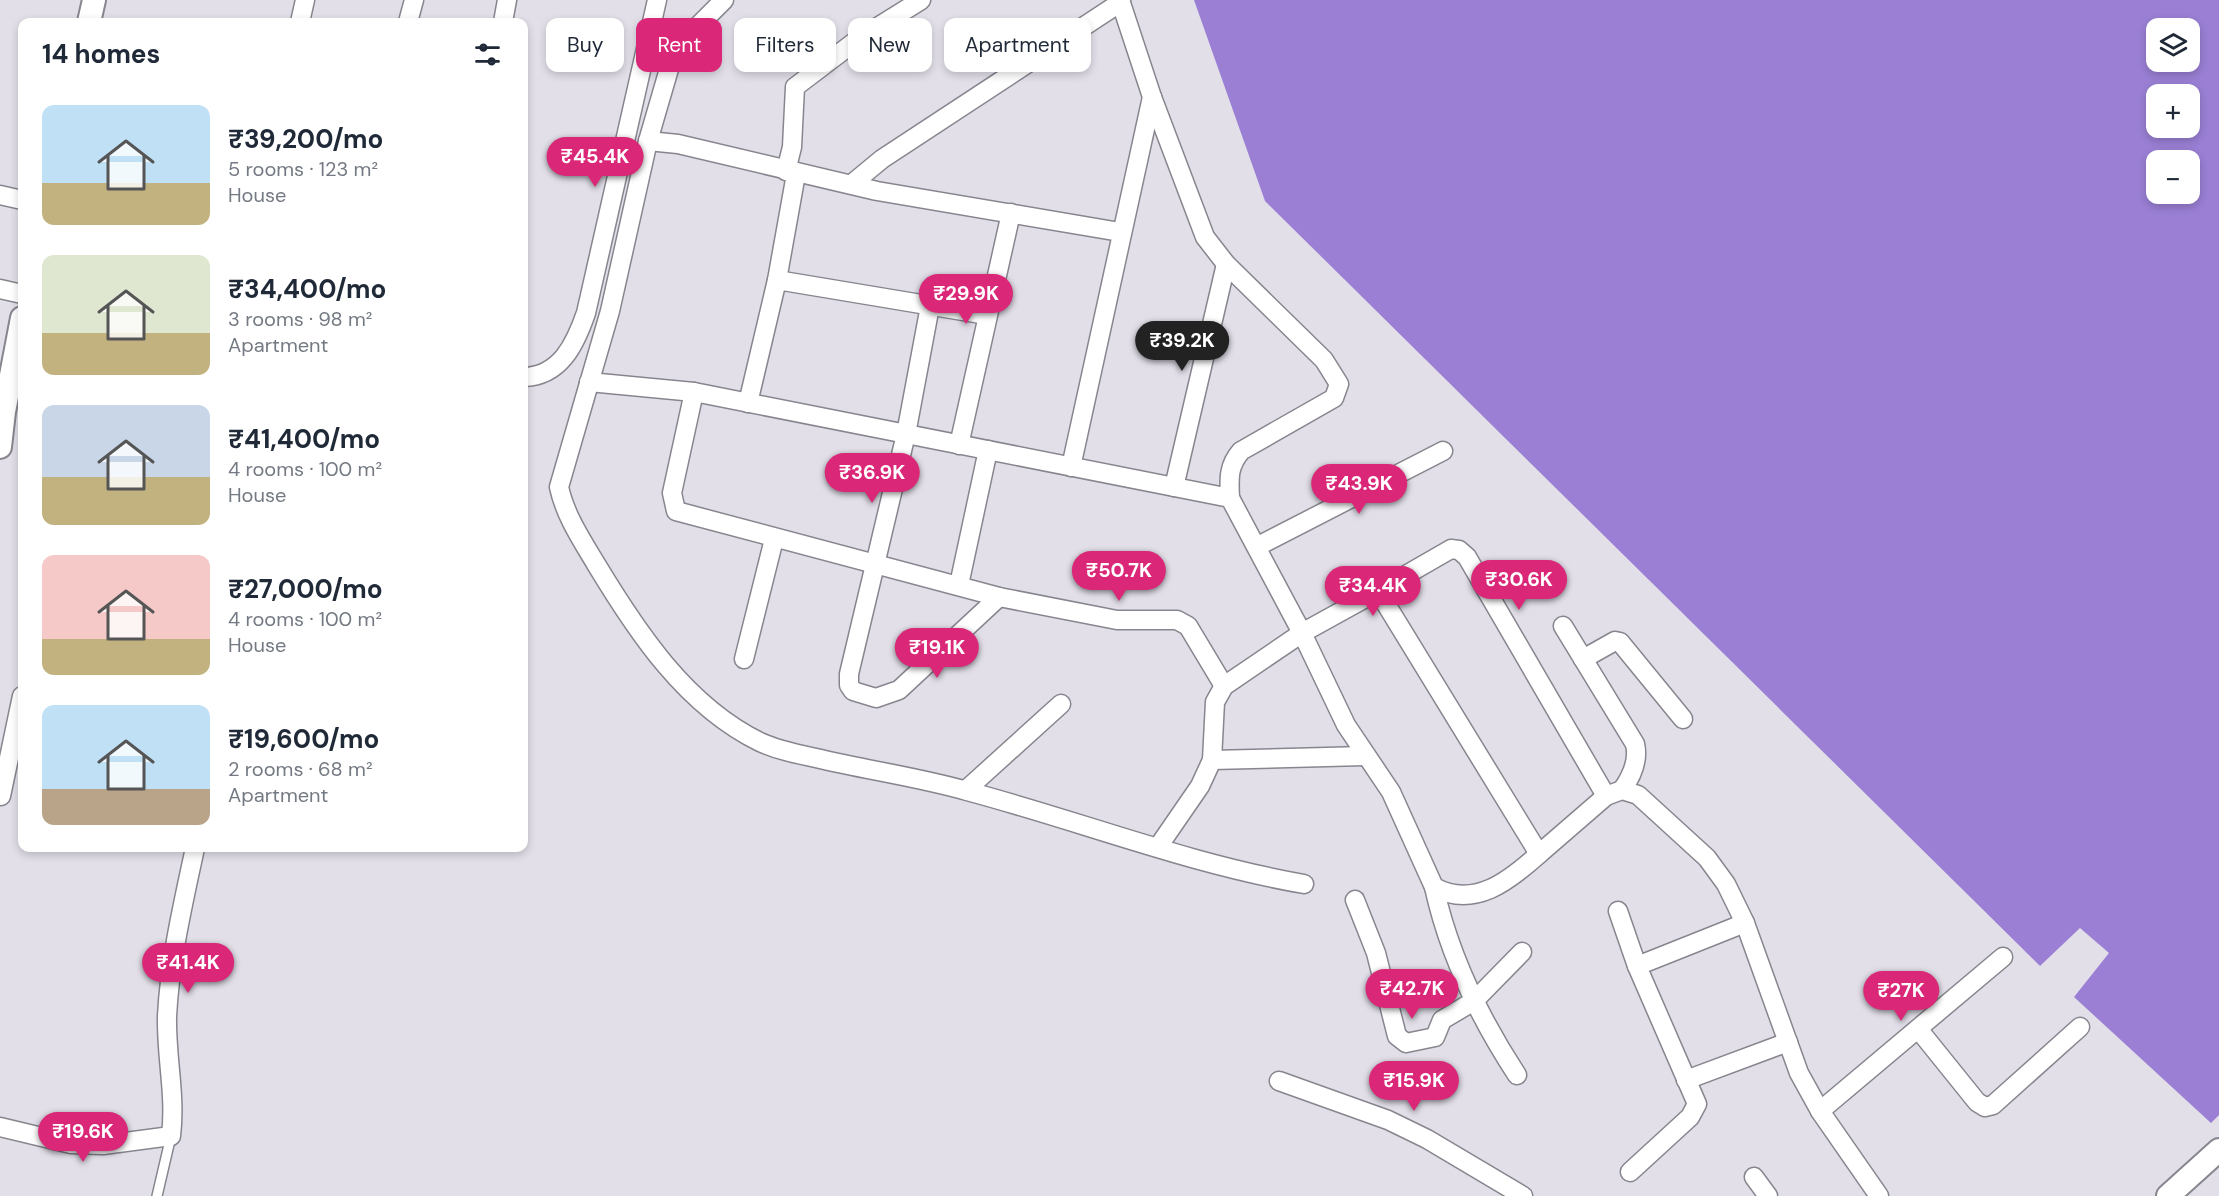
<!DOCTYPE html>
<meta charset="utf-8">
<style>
:root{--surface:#fff;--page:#f6f6f7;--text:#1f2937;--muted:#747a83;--accent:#db2777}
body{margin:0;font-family:"DM Sans",sans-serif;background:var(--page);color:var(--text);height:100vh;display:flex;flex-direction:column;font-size:22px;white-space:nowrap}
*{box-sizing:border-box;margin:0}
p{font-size:20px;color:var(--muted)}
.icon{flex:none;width:33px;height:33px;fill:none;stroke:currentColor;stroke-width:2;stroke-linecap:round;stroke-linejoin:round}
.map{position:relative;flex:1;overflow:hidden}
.side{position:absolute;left:18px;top:18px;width:510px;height:834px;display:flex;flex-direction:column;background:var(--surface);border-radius:12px;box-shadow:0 3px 9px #0003}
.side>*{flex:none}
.banner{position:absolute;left:546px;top:18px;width:570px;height:54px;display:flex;gap:12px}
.buttons{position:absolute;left:2146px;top:18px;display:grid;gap:12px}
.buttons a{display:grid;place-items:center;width:54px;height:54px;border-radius:12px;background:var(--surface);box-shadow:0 3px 9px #0003;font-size:30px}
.price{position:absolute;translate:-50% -51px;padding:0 14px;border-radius:21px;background:var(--accent);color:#fff;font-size:20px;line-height:39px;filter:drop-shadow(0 2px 3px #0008)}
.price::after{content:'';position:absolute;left:50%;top:36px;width:18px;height:14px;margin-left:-9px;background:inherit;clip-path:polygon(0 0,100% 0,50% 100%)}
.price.selected{background:#222;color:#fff}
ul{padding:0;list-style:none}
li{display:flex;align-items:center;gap:18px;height:150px;padding:0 24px}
li span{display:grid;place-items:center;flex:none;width:168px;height:120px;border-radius:12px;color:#555}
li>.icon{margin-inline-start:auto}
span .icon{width:72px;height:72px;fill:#fffc;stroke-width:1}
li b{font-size:26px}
h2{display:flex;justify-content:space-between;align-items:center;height:72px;padding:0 24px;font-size:26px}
.pill{padding:0 21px;border-radius:12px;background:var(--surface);box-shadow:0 3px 9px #0003;font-size:21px;line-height:54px}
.pill.selected{background:var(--accent);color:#fff}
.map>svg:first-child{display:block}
</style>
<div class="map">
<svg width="2219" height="1196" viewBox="0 0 2219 1196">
<rect width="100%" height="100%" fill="#e2dfe9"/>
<!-- water -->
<path fill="#9a7fd4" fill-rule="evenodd" d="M1194 0H2219V1115L2211 1123 2074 997 2109 953 2080 928 2040 966 1265 201ZM2157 28H2190V62H2157ZM2157 94H2190V128H2157ZM2157 160H2190V194H2157Z"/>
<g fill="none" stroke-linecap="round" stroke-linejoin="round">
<defs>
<polyline id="service" points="157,1196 171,1136"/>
<g id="minor">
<path d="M724 0 681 43 669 69 648 141 610 311 559 487C565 515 581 539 596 564 637 632 686 706 760 742 777 750 797 754 816 758 866 770 918 777 967 791 1080 821 1189 864 1304 884"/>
<path d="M1120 0 1152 97 1205 237 1226 264 1324 360 1339 384 1334 398 1241 451C1228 466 1229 479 1230 498"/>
<polyline points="300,22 305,0"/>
<polyline points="408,22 414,0"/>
<polyline points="503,22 507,0"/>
<polyline points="648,141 678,144 877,191 1120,232"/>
<polyline points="786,171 792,147 795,87 857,40 921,0"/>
<polyline points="853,183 882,159 1121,2"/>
<polyline points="0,195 22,200"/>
<polyline points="777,280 987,315"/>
<polyline points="0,289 22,294"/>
<polyline points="930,306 906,434 849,674 849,685 853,691 876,698 899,690 999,597"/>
<path d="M524 377C560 376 575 345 586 313L657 0"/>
<polyline points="589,382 694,392 1230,498 1302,633 1378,591 1539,854 1606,796 1622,790 1638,795 1707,858 1726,884 1745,923 1799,1073 1820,1111 1879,1196"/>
<polyline points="694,392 672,493 676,511 999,597 1117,620 1177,620 1188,626 1224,686"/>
<polyline points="748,403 777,280 796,174"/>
<polyline points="959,445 1011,213"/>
<polyline points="1071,467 1152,97"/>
<polyline points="1174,487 1226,264"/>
<polyline points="1258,546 1443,451"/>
<polyline points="959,585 988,450"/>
<polyline points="1378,591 1451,549 1459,550 1467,557 1606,796"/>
<path d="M1563 626 1635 744C1639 761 1632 776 1622 790"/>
<polyline points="744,659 774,539"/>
<polyline points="1583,659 1615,641 1620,642 1683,719"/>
<polyline points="1212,760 1364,756"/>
<polyline points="966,790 1061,704"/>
<polyline points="1,796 22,696"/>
<path d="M1158 847 1200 786 1212 760 1215 702 1224 686 1302 633 1346 725 1391 792 1434 887C1474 909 1509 881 1539 854"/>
<path d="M1434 887C1449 955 1479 1017 1517 1075"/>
<polyline points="1355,900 1376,953 1397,1036 1406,1043 1435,1037 1442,1020 1474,1001 1522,952"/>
<polyline points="1618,911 1637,966 1697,1104 1690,1117 1630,1172"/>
<polyline points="1637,966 1745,923"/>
<polyline points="1919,1030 1977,1102 1985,1107 1993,1105 2080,1027"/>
<polyline points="1686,1080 1788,1042"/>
<polyline points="1279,1081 1388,1120 1427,1139 1523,1196"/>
<polyline points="1820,1111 2003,957"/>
<path d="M0 1127 71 1144 103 1145 171 1136C176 1094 166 1058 167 1016 170 959 183 904 195 848"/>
<polyline points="1754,1177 1768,1196"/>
</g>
<g id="tertiary">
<polyline points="89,22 94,0"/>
<polyline points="0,447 4,412 22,318"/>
<polyline points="2168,1196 2219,1150"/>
</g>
</defs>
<!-- service casing -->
<use href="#service" stroke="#87858e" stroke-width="12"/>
<!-- minor casing -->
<use href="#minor" stroke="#87858e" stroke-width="21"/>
<!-- tertiary casing -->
<use href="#tertiary" stroke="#87858e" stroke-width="26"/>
<!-- service -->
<use href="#service" stroke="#fff" stroke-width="9"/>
<!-- minor -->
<use href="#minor" stroke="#fff" stroke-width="18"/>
<!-- tertiary -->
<use href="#tertiary" stroke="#fff" stroke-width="22"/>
</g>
</svg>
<div class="buttons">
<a><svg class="icon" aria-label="layers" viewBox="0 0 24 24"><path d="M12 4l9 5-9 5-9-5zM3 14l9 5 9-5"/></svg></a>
<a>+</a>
<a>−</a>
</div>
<b class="price" style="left:595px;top:188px">₹45.4K</b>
<b class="price" style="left:966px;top:325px">₹29.9K</b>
<b class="price selected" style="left:1182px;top:372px">₹39.2K</b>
<b class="price" style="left:872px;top:504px">₹36.9K</b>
<b class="price" style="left:1359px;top:515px">₹43.9K</b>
<b class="price" style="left:1119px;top:602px">₹50.7K</b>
<b class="price" style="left:1519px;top:611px">₹30.6K</b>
<b class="price" style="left:1373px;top:617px">₹34.4K</b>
<b class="price" style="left:937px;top:679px">₹19.1K</b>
<b class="price" style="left:188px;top:994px">₹41.4K</b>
<b class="price" style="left:1412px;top:1020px">₹42.7K</b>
<b class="price" style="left:1901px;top:1022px">₹27K</b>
<b class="price" style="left:1414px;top:1112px">₹15.9K</b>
<b class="price" style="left:83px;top:1163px">₹19.6K</b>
<div class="banner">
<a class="pill">Buy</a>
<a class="pill selected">Rent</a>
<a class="pill">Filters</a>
<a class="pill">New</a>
<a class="pill">Apartment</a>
</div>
<section class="side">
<h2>14 homes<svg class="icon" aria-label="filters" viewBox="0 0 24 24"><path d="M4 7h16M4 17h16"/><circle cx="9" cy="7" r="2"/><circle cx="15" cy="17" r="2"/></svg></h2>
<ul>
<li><span style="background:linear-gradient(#bfe0f5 65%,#c2b280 0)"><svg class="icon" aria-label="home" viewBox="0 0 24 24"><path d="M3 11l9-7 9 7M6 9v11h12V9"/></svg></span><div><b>₹39,200/mo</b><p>5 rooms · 123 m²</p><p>House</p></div></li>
<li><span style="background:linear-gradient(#dfe7d0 65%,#c2b280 0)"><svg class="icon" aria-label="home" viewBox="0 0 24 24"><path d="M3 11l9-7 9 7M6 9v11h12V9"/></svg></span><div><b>₹34,400/mo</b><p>3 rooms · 98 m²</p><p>Apartment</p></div></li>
<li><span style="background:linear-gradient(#c9d6e8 60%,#c2b280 0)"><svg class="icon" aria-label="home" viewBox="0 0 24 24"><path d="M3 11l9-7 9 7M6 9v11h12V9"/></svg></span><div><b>₹41,400/mo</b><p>4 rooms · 100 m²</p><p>House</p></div></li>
<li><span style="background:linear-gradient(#f6c9c9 70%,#c2b280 0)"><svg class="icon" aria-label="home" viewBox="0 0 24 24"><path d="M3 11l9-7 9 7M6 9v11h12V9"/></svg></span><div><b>₹27,000/mo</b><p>4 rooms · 100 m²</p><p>House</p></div></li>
<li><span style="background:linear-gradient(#bfe0f5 70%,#b9a48a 0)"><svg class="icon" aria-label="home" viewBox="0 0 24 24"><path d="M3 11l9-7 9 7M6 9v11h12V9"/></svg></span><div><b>₹19,600/mo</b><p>2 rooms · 68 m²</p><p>Apartment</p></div></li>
</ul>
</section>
</div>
